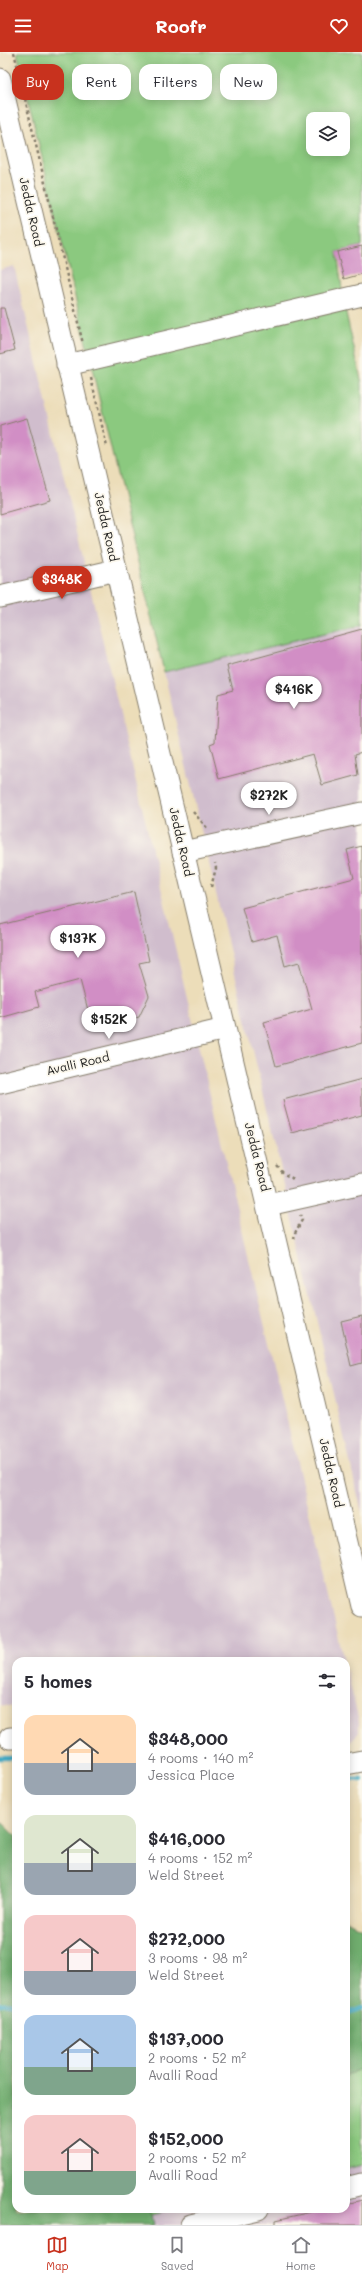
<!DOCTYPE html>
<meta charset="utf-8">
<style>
:root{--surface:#fff;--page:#f2f2f3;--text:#2b2b33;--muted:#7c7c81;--line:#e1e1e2;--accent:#c8321e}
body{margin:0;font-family:Mali,sans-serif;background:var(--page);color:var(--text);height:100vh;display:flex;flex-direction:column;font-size:15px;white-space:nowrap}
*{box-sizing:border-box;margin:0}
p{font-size:13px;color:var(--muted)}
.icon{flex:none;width:22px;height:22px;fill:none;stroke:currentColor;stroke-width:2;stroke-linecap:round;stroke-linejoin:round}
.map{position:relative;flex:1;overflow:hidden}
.side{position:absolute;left:12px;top:1605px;width:338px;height:556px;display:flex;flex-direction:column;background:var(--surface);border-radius:12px;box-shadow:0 2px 10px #0003}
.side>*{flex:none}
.banner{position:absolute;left:12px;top:12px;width:338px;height:36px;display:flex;gap:8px}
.fabs{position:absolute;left:306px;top:60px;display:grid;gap:8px}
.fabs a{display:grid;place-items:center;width:44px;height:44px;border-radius:8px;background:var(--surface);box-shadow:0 2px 10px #0003;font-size:20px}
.price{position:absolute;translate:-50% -34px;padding:0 9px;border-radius:14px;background:#fff;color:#222;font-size:13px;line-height:26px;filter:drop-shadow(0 1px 2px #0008)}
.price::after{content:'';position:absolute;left:50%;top:24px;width:12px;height:9px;margin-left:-6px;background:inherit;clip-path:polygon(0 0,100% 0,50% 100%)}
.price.current{background:var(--accent);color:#fff}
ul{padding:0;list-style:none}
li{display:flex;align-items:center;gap:12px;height:100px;padding:0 12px}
li span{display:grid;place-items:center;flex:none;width:112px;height:80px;border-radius:12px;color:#555}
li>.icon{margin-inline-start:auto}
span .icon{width:48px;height:48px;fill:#fffc;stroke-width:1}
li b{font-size:17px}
h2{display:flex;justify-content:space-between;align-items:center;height:48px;padding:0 12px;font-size:17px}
.chip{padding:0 14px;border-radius:12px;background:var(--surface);box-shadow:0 2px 10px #0003;font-size:14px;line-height:36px}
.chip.current{background:var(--accent);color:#fff}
header{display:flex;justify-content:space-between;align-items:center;height:52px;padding:0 12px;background:var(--accent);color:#fff;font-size:18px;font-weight:700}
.tabs{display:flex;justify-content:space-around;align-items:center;height:56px;border-top:1px solid var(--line);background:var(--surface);font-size:11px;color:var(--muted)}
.tabs a{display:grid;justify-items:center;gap:2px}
.tabs .current{color:var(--accent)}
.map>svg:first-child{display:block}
</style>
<header><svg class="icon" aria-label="menu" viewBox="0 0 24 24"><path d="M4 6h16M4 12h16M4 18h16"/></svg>Roofr<svg class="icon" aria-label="heart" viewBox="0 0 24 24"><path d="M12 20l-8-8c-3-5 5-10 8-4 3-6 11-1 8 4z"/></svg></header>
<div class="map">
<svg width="362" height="2173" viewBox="0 0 362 2173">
<rect width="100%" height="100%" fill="#fbf7ec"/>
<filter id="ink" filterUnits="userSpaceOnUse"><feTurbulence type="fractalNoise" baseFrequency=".025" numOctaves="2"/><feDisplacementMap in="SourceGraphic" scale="8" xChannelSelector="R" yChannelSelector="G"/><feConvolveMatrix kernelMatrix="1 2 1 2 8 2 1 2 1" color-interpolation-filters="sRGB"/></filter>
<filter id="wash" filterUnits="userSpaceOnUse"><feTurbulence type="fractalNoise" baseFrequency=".012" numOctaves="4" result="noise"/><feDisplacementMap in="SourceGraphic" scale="16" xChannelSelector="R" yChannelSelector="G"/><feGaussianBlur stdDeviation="0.9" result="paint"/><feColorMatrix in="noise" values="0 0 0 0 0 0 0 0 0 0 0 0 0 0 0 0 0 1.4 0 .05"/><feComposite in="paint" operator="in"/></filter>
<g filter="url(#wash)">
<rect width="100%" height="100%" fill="#ecddb9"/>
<!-- industrial -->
<g fill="#d0bdcd">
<polygon points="14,214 344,1609 16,1609 16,1655 0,1653 0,218"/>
<polygon points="362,573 362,1461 164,620"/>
<polygon points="346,1616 359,1669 359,1679 352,1689 346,1691"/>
<polygon points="362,2113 362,2173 153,2173 151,2163 178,2157 346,2157 346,2117"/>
</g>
<!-- green -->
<g fill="#8bc97f" stroke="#54724e" fill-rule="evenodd">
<path d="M17 0H362V194L337 200 344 252 362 332V573L164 620ZM313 67H343V97H313Z"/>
<polygon points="362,2015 362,2113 346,2117 346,2024"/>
<polygon points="150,2157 178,2157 151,2163"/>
</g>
<!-- forest -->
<g fill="#70ad6e" stroke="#466445">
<polygon points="0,1768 16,1784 16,2157 150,2157 153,2173 0,2173"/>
<polygon points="346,1868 362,1876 362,2015 346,2024"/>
</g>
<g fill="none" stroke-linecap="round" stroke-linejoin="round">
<!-- stream -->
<g stroke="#44abc4" stroke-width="4.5">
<polyline points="0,1706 16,1706"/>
<polyline points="346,1727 362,1728"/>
<polyline points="0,1952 16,1951"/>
<polyline points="346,1962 362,1956"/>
</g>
</g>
<g id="blocks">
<!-- building -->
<g fill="#d18ec5">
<polygon points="362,194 362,222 344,227 337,200"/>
<polygon points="0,256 4,256 15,298 0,302"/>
<polygon points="27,366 50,448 0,462 0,374"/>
<polygon points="362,577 362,700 355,702 358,723 322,733 313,702 219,727 210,692 215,690 218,642 233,638 227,614"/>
<polygon points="362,794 362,991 276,1014 264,970 312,957 299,910 285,914 277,883 252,890 242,856 354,826 347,798"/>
<polygon points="134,840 149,909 139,911 149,944 139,965 93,977 80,928 35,940 39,955 0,966 0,873"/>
<polygon points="362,1027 362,1063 292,1081 283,1048"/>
<polygon points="362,1264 362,1311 351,1314 341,1269"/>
<polygon points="362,2148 362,2173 276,2173 276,2168 324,2157 346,2157 346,2152"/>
</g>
</g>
</g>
<g filter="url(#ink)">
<use href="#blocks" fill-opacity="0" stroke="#847c6a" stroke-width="1"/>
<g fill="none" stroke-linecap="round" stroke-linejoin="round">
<defs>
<g id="minor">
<polyline points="0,27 362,1554"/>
<polyline points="67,313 362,243"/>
<polyline points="0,545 116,518"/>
<polyline points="183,800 362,761"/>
<polyline points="0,1031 225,977"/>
<polyline points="268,1153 362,1132"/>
<polyline points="10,1686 16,1686"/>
<polyline points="346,1712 362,1709"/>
<polyline points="346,2136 362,2132"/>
<polyline points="191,2173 258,2157"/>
</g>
</defs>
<!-- minor casing -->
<use href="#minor" stroke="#847c6a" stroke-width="23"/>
<!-- path -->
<g stroke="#847c6a" stroke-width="2.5" stroke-dasharray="3 3" stroke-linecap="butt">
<polyline points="14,0 83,292"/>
<polyline points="91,326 107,395"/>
<polyline points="193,760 208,777"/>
<polyline points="211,835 216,816 215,811"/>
<polyline points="277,1114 284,1122 292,1126 293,1129"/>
<polyline points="294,1187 295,1181 302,1168 300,1163"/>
</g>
<!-- minor -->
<use href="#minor" stroke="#fff" stroke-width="21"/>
</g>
</g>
<g text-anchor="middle" stroke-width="3.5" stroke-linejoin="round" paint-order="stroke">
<!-- street labels -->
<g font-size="12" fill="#1c1c1c" stroke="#fbf7ec">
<text transform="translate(31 160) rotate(77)" y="4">Jedda Road</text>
<text transform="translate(106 475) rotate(77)" y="4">Jedda Road</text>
<text transform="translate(181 790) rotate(77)" y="4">Jedda Road</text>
<text transform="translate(78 1012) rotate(-13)" y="4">Avalli Road</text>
<text transform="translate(257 1105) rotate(76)" y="4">Jedda Road</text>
<text transform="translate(331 1421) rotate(77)" y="4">Jedda Road</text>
</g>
</g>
</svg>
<div class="fabs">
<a><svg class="icon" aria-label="layers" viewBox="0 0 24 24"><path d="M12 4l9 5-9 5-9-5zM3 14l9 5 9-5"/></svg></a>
</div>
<b class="price current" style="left:62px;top:548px">$348K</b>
<b class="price" style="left:294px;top:658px">$416K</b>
<b class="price" style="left:269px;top:764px">$272K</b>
<b class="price" style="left:78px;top:907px">$137K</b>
<b class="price" style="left:109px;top:988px">$152K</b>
<div class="banner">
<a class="chip current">Buy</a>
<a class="chip">Rent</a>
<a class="chip">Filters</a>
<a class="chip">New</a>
</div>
<section class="side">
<h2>5 homes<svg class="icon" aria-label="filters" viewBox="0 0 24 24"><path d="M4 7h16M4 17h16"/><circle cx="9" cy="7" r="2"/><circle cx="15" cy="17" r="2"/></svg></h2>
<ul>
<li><span style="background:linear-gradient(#ffd9b3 60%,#9aa5b1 0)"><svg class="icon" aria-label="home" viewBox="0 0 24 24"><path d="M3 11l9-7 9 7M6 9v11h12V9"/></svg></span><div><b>$348,000</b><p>4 rooms · 140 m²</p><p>Jessica Place</p></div></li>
<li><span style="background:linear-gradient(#dfe7d0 60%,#9aa5b1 0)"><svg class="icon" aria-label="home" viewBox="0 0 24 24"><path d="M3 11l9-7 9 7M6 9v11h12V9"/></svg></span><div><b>$416,000</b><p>4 rooms · 152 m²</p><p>Weld Street</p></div></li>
<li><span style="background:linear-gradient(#f6c9c9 70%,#9aa5b1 0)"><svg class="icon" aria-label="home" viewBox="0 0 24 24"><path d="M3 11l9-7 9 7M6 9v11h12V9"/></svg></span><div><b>$272,000</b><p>3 rooms · 98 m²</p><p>Weld Street</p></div></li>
<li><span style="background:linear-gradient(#a9c7e8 65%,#7fa58c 0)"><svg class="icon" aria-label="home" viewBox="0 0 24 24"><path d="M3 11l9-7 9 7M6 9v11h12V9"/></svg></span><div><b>$137,000</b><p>2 rooms · 52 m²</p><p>Avalli Road</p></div></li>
<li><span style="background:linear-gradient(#f6c9c9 70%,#7fa58c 0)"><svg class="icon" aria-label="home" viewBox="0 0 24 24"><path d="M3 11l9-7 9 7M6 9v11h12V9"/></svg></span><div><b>$152,000</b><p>2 rooms · 52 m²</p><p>Avalli Road</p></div></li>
</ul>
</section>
</div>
<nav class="tabs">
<a class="current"><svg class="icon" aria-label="map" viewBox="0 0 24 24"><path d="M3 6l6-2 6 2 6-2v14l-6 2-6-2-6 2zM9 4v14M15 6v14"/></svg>Map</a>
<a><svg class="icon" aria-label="saved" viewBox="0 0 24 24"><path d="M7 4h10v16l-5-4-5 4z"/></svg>Saved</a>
<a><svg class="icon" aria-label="home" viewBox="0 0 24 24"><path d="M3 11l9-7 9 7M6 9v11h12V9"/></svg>Home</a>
</nav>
